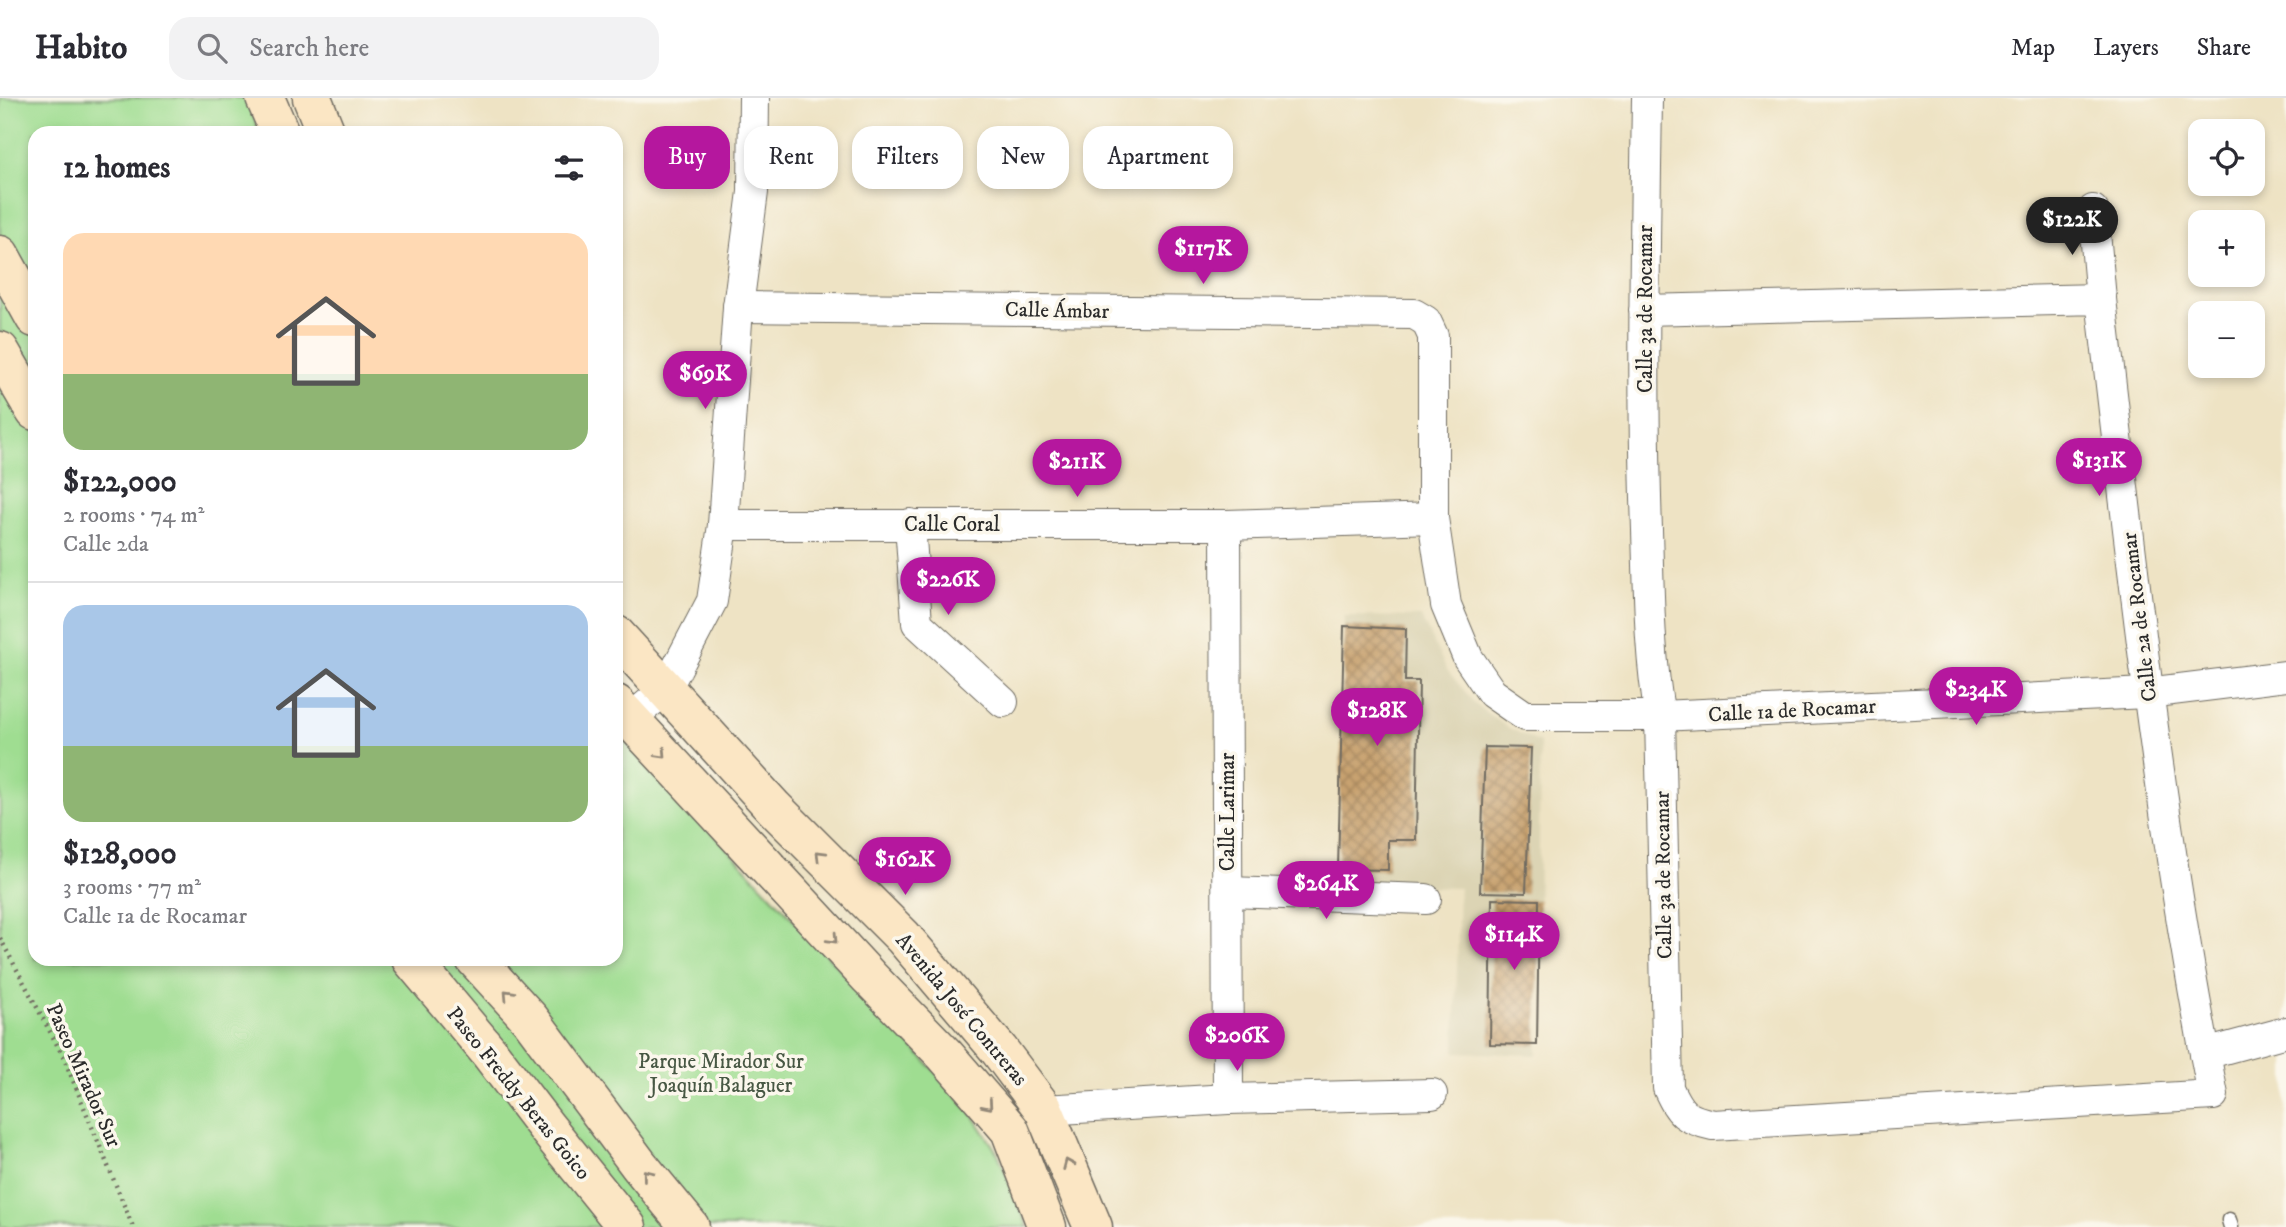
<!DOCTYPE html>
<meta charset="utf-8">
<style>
:root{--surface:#fff;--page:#f2f2f3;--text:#2b2b33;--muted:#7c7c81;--line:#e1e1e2;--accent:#b5179e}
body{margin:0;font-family:"IM FELL DW Pica",serif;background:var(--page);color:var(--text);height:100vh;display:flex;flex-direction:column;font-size:26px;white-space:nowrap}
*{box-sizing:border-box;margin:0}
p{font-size:23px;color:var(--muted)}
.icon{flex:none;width:38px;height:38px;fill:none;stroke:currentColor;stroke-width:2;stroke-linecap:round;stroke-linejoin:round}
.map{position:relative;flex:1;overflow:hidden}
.drawer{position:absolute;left:28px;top:28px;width:595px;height:840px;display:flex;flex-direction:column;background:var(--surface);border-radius:21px;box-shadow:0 4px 10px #0003}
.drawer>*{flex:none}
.top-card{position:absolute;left:644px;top:28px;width:665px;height:63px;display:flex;gap:14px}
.controls{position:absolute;left:2188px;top:21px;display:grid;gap:14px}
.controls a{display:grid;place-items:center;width:77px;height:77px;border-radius:14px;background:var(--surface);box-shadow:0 4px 10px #0003;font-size:35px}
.price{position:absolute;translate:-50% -60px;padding:0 16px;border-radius:24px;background:var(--accent);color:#fff;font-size:23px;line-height:46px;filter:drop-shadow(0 2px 4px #0008)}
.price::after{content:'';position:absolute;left:50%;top:42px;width:21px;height:16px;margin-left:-10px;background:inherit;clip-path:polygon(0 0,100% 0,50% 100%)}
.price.active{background:#222;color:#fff}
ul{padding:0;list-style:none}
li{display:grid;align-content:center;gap:14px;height:371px;padding:0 35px}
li+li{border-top:2px solid var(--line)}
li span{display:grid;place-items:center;height:217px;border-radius:21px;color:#555}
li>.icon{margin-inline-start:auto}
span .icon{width:126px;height:126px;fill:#fffc;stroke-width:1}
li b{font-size:30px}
h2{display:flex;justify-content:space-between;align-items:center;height:84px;padding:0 35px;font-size:30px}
.chip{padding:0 24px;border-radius:21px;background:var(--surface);box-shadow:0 4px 10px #0003;font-size:24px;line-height:63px}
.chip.active{background:var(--accent);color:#fff}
header{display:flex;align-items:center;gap:42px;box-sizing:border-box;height:98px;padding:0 35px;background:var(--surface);border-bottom:2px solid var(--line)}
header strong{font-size:33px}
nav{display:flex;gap:38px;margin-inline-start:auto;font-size:24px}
.search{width:490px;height:63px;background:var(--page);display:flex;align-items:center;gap:18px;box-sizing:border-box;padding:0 24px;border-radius:21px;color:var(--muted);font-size:26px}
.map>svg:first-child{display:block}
</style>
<header>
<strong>Habito</strong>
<div class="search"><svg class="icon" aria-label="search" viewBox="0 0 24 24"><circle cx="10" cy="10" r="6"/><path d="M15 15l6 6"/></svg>Search here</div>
<nav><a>Map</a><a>Layers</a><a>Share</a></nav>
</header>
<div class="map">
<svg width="2286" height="1129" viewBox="0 0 2286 1129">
<defs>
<pattern id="building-cross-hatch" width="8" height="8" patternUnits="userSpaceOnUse" patternTransform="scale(1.75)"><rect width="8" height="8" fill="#c8a270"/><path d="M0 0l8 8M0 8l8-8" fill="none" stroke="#a3845c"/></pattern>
</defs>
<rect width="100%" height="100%" fill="#fbf7ec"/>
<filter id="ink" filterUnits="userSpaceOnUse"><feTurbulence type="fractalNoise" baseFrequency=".0143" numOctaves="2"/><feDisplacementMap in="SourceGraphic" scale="14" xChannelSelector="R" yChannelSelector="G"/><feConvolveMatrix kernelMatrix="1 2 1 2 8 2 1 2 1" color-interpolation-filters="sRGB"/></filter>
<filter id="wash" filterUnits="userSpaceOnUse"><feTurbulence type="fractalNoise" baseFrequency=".00686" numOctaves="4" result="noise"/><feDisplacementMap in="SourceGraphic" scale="28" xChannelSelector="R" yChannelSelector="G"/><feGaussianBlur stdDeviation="1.57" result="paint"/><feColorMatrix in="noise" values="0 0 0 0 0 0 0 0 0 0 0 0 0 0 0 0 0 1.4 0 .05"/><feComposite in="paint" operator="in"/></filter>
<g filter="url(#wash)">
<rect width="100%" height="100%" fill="#eee3c4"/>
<!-- built -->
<polygon fill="#dcd4b4" points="1344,518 1421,519 1447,572 1476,607 1507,629 1540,645 1537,957 1455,954 1459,790 1338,787"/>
<!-- green -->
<polygon fill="#9fdd91" stroke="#65845e" stroke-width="2" points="0,0 246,0 260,35 35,35 35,861 616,861 616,631 932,970 973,1017 998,1056 1028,1129 0,1129"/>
<g id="blocks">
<!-- building -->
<g fill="url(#building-cross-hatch)">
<polygon points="1344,528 1406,531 1405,583 1419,583 1416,742 1388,742 1388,772 1338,771"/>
<polygon points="1485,649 1531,650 1526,795 1480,794"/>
<polygon points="1492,801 1539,802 1537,947 1490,946"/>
</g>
</g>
</g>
<g filter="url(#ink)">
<use href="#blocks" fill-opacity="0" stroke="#6f6b61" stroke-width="2"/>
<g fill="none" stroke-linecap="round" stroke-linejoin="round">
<defs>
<polyline id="lane" points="2229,1122 2231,1129"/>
<g id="street">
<polyline points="2093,112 2101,201"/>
<polyline points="738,209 1414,216 1426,223 1433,238 1433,420 1446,507 1468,560 1492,595 1525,618 1660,618 2147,595 2286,578"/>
<path d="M1644 212 2101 201C2132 468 2161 734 2213 997L1713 1027C1685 1021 1680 1016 1668 990L1660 618C1649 557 1649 494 1647 432 1642 288 1645 144 1647 0"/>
<polyline points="910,426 917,525 1003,604"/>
<polyline points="723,427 1226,427 1433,420"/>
<polyline points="1226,427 1228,1001"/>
<polyline points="630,621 666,591 712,503 723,427 738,209 753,94 754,0"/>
<polyline points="1228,794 1426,801"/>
<polyline points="2205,956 2286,934"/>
<polyline points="1044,1012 1228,1001 1432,996"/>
</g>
<g id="secondary">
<polyline points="265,0 280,35"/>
<polyline points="312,0 326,35"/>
<polyline points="0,157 35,220"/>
<polyline points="0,253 35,313"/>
<polyline points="616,537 774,710 903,839 999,952 1044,1012 1093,1129"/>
<polyline points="616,606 869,879 945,957 1010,1032 1047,1129"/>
<polyline points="411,861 489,954 547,1030 627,1129"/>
<polyline points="475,861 530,921 639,1067 690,1129"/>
</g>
</defs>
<!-- lane casing -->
<use href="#lane" stroke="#6f6b61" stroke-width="17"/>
<!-- street casing -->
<use href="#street" stroke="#6f6b61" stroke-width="32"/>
<!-- secondary casing -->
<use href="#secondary" stroke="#6f6b61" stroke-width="41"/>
<!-- path -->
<polyline stroke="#6f6b61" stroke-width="4.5" stroke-dasharray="2 5" stroke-linecap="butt" points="0,840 63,958 133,1129"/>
<!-- lane -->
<use href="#lane" stroke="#fff" stroke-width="14"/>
<!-- street -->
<use href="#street" stroke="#fff" stroke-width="30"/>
<!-- secondary -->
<use href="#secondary" stroke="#fbe6c4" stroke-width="38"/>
</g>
<!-- one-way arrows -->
<defs><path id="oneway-chevron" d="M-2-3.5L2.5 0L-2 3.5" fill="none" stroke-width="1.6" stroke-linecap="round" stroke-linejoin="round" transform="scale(1.75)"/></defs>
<g stroke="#938878">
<use href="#oneway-chevron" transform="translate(662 656) rotate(47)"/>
<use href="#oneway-chevron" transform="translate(820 757) rotate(-135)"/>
<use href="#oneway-chevron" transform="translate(833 841) rotate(47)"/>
<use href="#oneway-chevron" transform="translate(508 896) rotate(-133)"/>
<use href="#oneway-chevron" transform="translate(988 1007) rotate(49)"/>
<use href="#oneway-chevron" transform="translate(1068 1066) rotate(-113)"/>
<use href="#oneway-chevron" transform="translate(647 1076) rotate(-129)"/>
</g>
</g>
<g text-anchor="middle" stroke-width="7" stroke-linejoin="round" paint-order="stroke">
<!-- street labels -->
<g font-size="21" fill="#2b2b2b" stroke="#fbf7ec">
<text transform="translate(1645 211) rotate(-90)" y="7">Calle 3a de Rocamar</text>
<text transform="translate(1057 212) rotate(1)" y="7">Calle Ámbar</text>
<text x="952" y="433">Calle Coral</text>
<text transform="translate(2139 519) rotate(-97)" y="7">Calle 2a de Rocamar</text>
<text transform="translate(1792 612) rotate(-3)" y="7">Calle 1a de Rocamar</text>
<text transform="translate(1227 714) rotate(-90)" y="7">Calle Larimar</text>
<text transform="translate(1663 777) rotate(-91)" y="7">Calle 3a de Rocamar</text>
<text transform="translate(962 911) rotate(50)" y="7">Avenida José Contreras</text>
<text transform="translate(84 977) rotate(66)" y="7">Paseo Mirador Sur</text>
<text transform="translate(519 995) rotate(51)" y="7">Paseo Freddy Beras Goico</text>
</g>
<!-- park labels -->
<g font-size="21" fill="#485844" stroke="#fbf7ec">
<text x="721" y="970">Parque Mirador Sur<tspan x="721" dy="24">Joaquín Balaguer</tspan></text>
</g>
</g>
</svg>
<div class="controls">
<a><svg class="icon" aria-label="locate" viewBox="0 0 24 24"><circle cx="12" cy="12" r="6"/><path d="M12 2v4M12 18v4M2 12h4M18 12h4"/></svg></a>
<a>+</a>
<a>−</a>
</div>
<b class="price active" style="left:2072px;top:159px">$122K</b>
<b class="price" style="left:1203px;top:188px">$117K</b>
<b class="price" style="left:705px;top:313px">$69K</b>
<b class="price" style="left:2099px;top:400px">$131K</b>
<b class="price" style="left:1077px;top:401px">$211K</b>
<b class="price" style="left:948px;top:519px">$226K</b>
<b class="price" style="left:1976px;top:629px">$234K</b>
<b class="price" style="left:1377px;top:650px">$128K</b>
<b class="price" style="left:905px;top:799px">$162K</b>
<b class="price" style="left:1326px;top:823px">$264K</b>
<b class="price" style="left:1514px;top:874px">$114K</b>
<b class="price" style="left:1237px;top:975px">$206K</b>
<div class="top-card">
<a class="chip active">Buy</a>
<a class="chip">Rent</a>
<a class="chip">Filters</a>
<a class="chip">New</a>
<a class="chip">Apartment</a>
</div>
<section class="drawer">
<h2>12 homes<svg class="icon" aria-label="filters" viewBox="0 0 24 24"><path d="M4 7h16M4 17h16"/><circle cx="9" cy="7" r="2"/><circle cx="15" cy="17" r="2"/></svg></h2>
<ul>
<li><span style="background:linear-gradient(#ffd9b3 65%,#8fb573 0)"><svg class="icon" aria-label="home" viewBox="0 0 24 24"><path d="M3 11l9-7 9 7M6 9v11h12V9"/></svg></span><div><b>$122,000</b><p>2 rooms · 74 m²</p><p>Calle 2da</p></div></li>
<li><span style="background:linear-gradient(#a9c7e8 65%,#8fb573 0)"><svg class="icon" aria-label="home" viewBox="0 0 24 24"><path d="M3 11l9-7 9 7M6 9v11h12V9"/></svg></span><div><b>$128,000</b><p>3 rooms · 77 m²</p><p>Calle 1a de Rocamar</p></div></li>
</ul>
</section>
</div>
